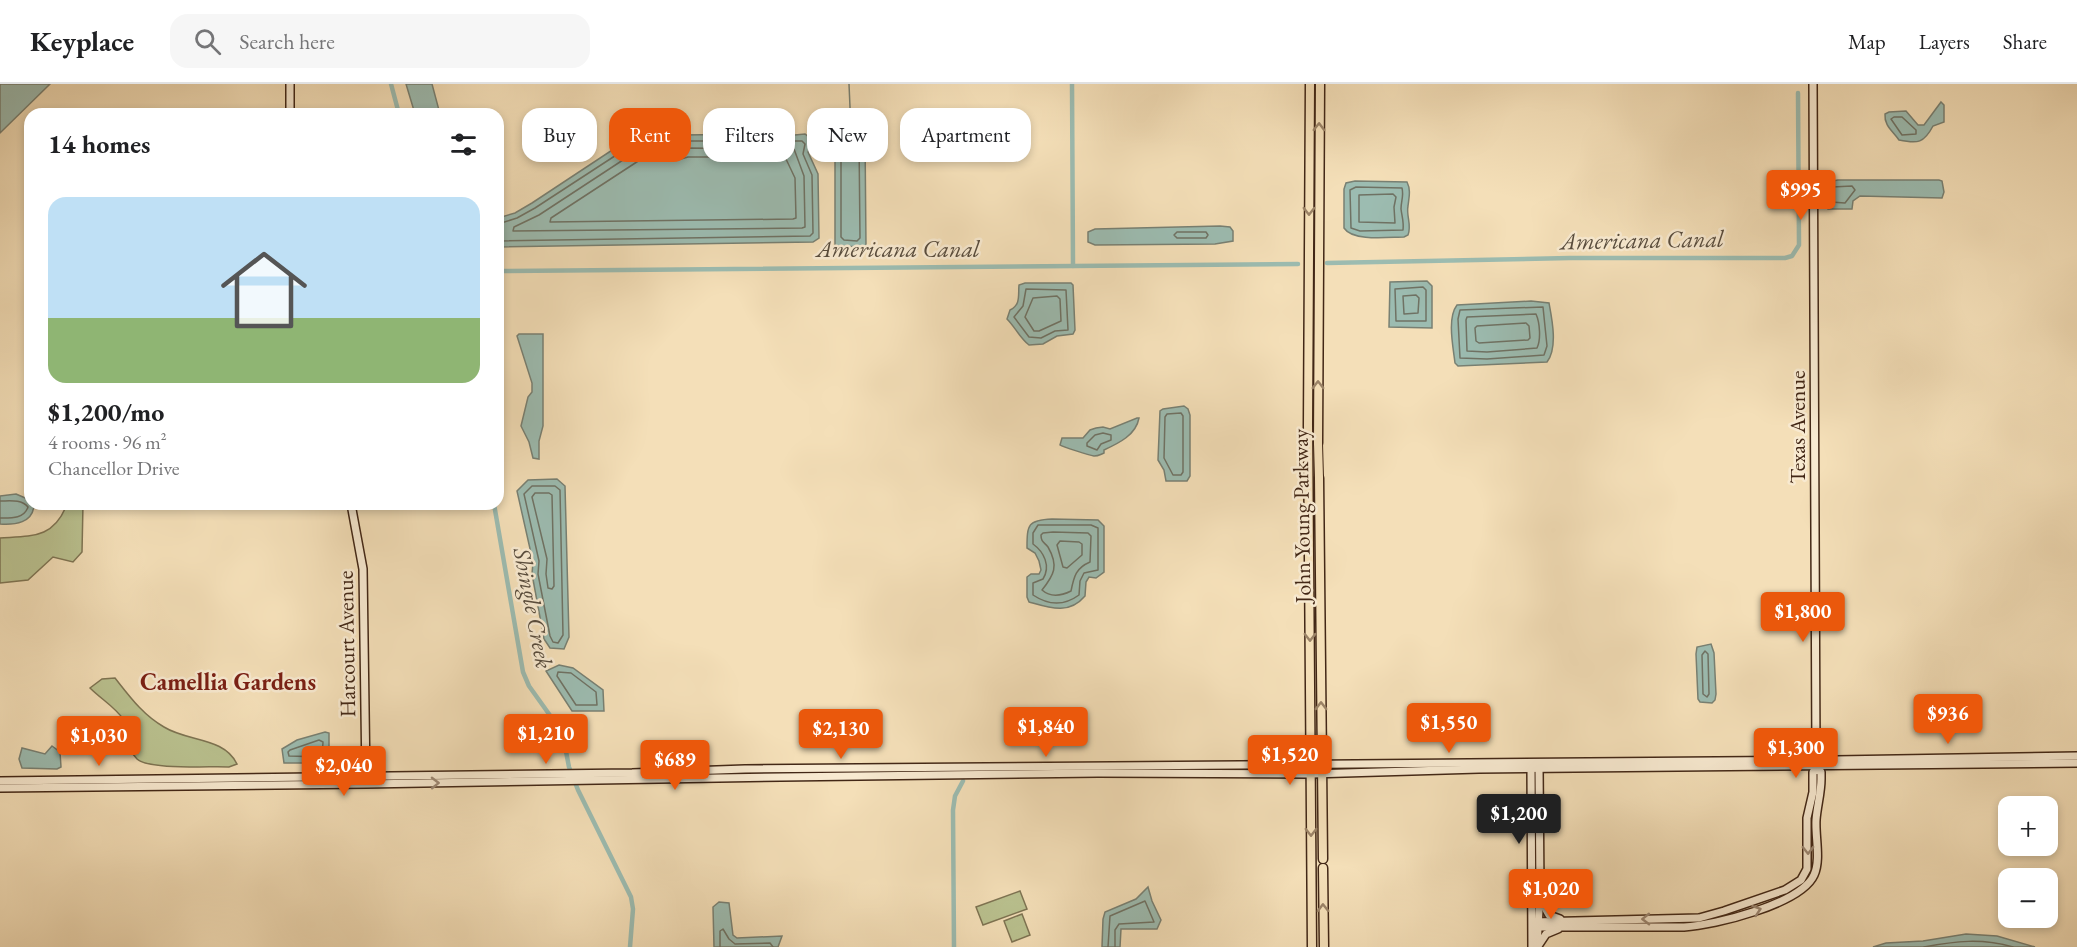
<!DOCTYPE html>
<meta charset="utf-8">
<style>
:root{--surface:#fff;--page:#f6f6f6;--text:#202124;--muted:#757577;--line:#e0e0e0;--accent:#ea580c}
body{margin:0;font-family:"EB Garamond",serif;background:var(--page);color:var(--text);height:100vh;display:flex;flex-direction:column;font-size:22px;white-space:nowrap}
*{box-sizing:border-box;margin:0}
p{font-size:20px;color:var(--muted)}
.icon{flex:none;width:33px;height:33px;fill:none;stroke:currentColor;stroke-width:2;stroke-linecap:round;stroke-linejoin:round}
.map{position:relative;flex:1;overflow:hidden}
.details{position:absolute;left:24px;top:24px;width:480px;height:402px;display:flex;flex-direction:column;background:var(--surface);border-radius:18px;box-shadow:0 3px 9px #0003}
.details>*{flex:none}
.hud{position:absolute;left:522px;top:24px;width:570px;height:54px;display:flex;gap:12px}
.fabs{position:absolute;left:1998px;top:712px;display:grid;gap:12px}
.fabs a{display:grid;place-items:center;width:60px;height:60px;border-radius:12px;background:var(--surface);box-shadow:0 3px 9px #0003;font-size:30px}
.price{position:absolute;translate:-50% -51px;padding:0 14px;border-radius:6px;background:var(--accent);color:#fff;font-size:20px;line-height:39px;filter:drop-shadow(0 2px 3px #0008)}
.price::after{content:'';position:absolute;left:50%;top:36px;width:18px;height:14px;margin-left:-9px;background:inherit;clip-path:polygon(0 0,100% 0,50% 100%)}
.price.active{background:#222;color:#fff}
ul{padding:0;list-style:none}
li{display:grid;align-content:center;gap:12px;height:318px;padding:0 24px}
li+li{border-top:2px solid var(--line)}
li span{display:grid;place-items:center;height:186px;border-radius:18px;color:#555}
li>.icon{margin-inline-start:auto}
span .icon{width:108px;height:108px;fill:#fffc;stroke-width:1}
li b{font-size:26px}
h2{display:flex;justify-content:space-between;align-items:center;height:72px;padding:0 24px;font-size:26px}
.chip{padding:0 21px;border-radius:18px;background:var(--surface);box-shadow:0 3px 9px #0003;font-size:21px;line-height:54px}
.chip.active{background:var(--accent);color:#fff}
header{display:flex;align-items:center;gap:36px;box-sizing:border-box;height:84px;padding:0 30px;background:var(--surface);border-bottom:2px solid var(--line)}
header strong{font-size:28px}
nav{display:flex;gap:33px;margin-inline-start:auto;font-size:21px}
.search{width:420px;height:54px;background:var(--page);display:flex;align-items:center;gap:15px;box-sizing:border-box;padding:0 21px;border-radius:18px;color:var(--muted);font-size:22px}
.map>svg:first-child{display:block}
</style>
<header>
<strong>Keyplace</strong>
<div class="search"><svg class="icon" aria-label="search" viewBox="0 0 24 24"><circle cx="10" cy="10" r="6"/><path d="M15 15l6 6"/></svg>Search here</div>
<nav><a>Map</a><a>Layers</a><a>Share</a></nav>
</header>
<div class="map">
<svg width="2077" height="863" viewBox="0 0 2077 863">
<rect width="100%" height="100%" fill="#f4dfb8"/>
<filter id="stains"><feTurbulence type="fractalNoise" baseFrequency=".00333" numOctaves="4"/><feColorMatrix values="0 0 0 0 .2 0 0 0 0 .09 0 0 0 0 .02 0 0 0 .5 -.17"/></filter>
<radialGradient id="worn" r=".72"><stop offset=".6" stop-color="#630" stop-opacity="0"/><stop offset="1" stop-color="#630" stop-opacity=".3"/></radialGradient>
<!-- green -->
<g fill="#bac290" stroke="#7e7453" stroke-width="1.5">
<path d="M67 420H83L82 468 73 478 53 473 28 496 0 499V454C31 452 54 455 67 420Z"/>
<path d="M115 594C130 613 143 631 164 643 188 658 224 653 237 680L229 683C210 682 149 686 137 675 126 665 131 648 124 636 115 623 101 615 90 604L102 595Z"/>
<polygon points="1020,807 1027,825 983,841 976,823"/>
<polygon points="1022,830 1030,851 1012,858 1004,837"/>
</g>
<!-- water -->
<g fill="#9cbcb1" stroke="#788073" stroke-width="1.5">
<polygon points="0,0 50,0 0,49"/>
<polygon points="406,0 432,0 440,30 415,30"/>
<path d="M1941 18 1944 21V38L1933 42C1924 59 1918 60 1899 56 1893 47 1884 42 1885 30L1889 28 1906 27 1918 41H1924Z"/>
<path d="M657 42C665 48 671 56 681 51L771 50 784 52 805 50 810 54 811 62 808 68 818 90 819 154 813 158 498 163V134L515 129 532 119 647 43Z"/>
<polygon points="852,46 861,46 865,51 866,163 835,162 835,48"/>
<path d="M1838 96H1939L1942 97 1944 108 1942 114 1860 112 1853 117 1852 125H1828C1823 118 1824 106 1827 98Z"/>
<path d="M1355 97 1407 98C1411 106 1409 113 1408 122 1406 132 1412 141 1408 151L1404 153C1390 153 1353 158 1344 144V105L1346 99Z"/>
<polygon points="1220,142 1230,143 1233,147 1233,157 1215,160 1095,161 1088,158 1088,148 1095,145"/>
<polygon points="1427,197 1432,202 1432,244 1389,243 1390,198"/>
<path d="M1025 199H1071L1073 201 1075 246 1073 250 1057 252 1043 260 1029 261C1020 254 1015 243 1007 235L1010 226C1021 221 1018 211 1019 201Z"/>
<path d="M1531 217 1549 219C1552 235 1558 264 1547 278L1458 282 1455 279C1453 262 1447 234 1457 221Z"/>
<polygon points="519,250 543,250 543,342 539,357 539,375 533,374 529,358 521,342 528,313 532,308 532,299 517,252"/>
<polygon points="1184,322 1188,325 1190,331 1190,392 1187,397 1166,397 1164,386 1158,376 1160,327 1163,325"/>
<path d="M1137 334H1139C1136 351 1119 359 1104 366V369C1099 371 1099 372 1094 372 1089 371 1063 363 1060 361L1062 354H1083L1090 346 1096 344 1103 343 1110 345Z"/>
<polygon points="557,395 565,402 569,553 564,565 550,564 544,555 532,490 533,478 517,407 528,396"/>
<path d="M16 410 30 416V420L34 421C33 439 15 441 0 440V412Z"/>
<path d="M1052 435 1098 436 1104 442V488L1096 494 1089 493 1086 498 1085 512C1069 531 1050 524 1029 518L1027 513V493L1031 490H1039L1041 486 1039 477 1035 469 1027 464C1027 440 1028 436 1052 435Z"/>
<polygon points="1711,560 1714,569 1716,610 1715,616 1712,619 1700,618 1698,615 1696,570 1697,563"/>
<polygon points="559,581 573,584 603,606 604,627 572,627 546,587"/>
<polygon points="325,648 329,649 329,677 327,679 284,679 282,665 297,656"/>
<polygon points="52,662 60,668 61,683 57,685 22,684 19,675 22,664 45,670"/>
<polygon points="1148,803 1152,817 1161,836 1157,845 1121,845 1120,863 1102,863 1103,835 1105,828 1136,815"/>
<polygon points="719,818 729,819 733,851 737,854 782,852 778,863 714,863 713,823"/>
<polygon points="1966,850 1997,852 2035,863 1873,863 1886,859 1923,857"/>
</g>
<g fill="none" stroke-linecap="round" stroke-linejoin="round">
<!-- shore -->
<g stroke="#6f7264" stroke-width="1.5">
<polygon points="1894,33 1902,33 1916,46 1916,50 1902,51 1891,35"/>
<polygon points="856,52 859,55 860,154 857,157 844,156 841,153 841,56 843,53"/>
<path d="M652 57C664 63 671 70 685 64L794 65 804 92 805 143 802 144 513 147 514 143 539 131Z"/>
<path d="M652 68C664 74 674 78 688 73H770L786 75 795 94 796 134 793 135 550 138 551 134Z"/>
<polygon points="1852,102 1855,106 1845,119 1831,118 1832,103"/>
<path d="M1356 103 1402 104C1404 112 1401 117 1401 125 1402 133 1404 138 1403 146L1360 147 1351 144 1350 106Z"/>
<polygon points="1393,110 1396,113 1394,123 1395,139 1359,138 1359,111"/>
<path d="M498 140 517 134 535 124 650 49C664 49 666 64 684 57H802L805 60 803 70 812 91 813 149 810 152 498 157"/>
<polygon points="1177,148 1206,148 1208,151 1206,154 1177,154 1174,151"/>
<polygon points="1423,203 1426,206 1426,237 1396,237 1395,205"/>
<polygon points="1026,205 1066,206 1068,246 1055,247 1041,254 1029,253 1014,233 1023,222"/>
<polygon points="1416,211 1419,214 1418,229 1404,230 1403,212"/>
<polygon points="1057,212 1060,215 1061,237 1039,247 1034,247 1025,233 1033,214"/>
<polygon points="1543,223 1547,262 1544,271 1487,275 1460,274 1458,235 1460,226"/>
<path d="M1536 230C1540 239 1541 256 1537 264L1487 268 1467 267 1466 236 1467 233Z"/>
<polygon points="1526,239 1529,242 1530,254 1528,256 1479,259 1476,257 1475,244 1477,242"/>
<polygon points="1181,329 1183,332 1183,388 1181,391 1173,391 1164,374 1165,333 1167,330"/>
<polygon points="1103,349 1111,351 1111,356 1101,360 1097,366 1087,362 1087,359 1095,351"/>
<polygon points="532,402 555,402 560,406 563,551 558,559 553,558 550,552 538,490 539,477 524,410"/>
<polygon points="535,409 549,409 552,411 554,502 552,505 548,504 546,490 547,475 532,413"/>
<path d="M0 417C10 417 21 415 28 423 24 435 11 434 0 434"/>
<path d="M1038 441H1091L1098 444V486L1084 489 1080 497 1079 511C1064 522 1048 521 1033 511V499L1043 495C1051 482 1044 468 1033 460V449Z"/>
<path d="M1053 448 1088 449 1091 452 1090 478C1076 484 1074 492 1071 507 1061 512 1051 514 1042 506 1054 491 1059 482 1048 463 1044 458 1041 458 1041 451L1043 449Z"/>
<polygon points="1060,457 1079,458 1082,460 1082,471 1067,484 1063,483 1057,461"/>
<polygon points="1705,567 1708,570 1709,610 1707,613 1703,610 1702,571"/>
<polygon points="558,588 571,589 596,608 597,621 576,621 557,592"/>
<polygon points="319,656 323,658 322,673 289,672 288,668 290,666"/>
<polyline points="720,863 720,847 723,845 729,855 735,860 770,859 773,863"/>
<polyline points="1108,863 1110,832 1145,817 1154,838 1119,840 1115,846 1115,863"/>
<path d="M1924 863C1955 857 1982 854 2013 863"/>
</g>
<!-- stream -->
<polyline stroke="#788073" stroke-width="1.5" points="849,0 851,46"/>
<!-- canal -->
<g stroke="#9cbcb1" stroke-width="4.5">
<polyline points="391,0 399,30"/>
<polyline points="1072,0 1073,182"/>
<polyline points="1327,179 1570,174 1785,174 1792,172 1799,161 1798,9"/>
<polyline points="498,187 1298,180"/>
<polyline points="494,420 523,588 529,602 554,637 564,657 569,683 578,706 631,813 633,825 630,863"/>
<polyline points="954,863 953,726 955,712 963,697"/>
</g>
<defs>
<g id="secondary">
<polyline points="290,0 290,28"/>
<polyline points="351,420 363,485 366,695"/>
<polyline points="1531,682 1532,863"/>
<polyline points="0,697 632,689 745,685 1836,676 2077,672"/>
<polyline points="0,704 366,700 781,693 1098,689 1311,690 1479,685 2077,679"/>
<polyline points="1541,817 1549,831 1560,835"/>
<polyline points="1533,838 1699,834 1724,827 1785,806 1801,796 1807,785 1807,734 1813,708 1813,688 1817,686"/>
<path d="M1533 843H1684C1715 841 1801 820 1814 791 1821 776 1815 753 1816 736 1817 722 1821 709 1821 695V688L1817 686 1816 671 1813 0"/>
<polyline points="1538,862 1546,850 1558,845"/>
<polyline points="1537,863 1540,808 1539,683"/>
</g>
<polyline id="primary" points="1318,359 1319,394"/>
<g id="highway">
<polyline points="1310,0 1308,341 1312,863"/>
<polyline points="1318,359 1320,0"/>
<polyline points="1319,394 1323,775"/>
<polyline points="1323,784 1324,863"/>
</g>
</defs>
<!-- secondary casing -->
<use href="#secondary" stroke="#422716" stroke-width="10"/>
<!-- primary casing -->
<use href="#primary" stroke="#422716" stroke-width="10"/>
<!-- highway casing -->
<use href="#highway" stroke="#422716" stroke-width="11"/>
<!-- secondary -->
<use href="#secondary" stroke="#f8ead1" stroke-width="7"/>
<!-- primary -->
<use href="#primary" stroke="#f4dfb8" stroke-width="8"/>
<!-- highway -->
<use href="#highway" stroke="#f4dfb8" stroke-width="8"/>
</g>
<!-- one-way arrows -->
<defs><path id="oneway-chevron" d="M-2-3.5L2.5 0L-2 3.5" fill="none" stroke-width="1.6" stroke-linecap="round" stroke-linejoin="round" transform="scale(1.5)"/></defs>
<g stroke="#9b8367">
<use href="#oneway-chevron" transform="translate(1319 43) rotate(-89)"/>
<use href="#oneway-chevron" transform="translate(1309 127) rotate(90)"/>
<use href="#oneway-chevron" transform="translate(1318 301) rotate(-90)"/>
<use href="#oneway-chevron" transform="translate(1310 553) rotate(90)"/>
<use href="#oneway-chevron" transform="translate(1321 622) rotate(-90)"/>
<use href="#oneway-chevron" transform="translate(1311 748) rotate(90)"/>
<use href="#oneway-chevron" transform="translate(1323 824) rotate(-91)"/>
</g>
<g stroke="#9d8874">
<use href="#oneway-chevron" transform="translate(435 699) rotate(-1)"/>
<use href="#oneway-chevron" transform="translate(1808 766) rotate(89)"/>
<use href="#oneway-chevron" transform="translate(1757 826) rotate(-19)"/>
<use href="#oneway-chevron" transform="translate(1646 835) rotate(179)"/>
</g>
<g text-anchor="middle" stroke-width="5" stroke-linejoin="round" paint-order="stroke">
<!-- street labels -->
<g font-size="22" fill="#422716" stroke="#f8ead1">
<text transform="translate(1797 343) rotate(-90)" y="8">Texas Avenue</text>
<text transform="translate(1301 432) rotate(-91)" y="8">John Young Parkway</text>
<text transform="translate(346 560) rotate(-91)" y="8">Harcourt Avenue</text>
</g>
<!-- water labels -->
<g font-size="24" font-style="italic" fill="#584c3d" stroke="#f8ead1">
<text transform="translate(1642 156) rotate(-1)" y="8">Americana Canal</text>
<text x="898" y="173">Americana Canal</text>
<text transform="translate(533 524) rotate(79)" y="8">Shingle Creek</text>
</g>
<!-- neighbourhood labels -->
<g font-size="24" font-weight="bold" fill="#7a1f14" stroke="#f8ead1">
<text x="228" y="606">Camellia Gardens</text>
</g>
</g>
<rect width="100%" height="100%" filter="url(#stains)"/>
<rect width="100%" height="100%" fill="url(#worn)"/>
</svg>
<div class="fabs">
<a>+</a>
<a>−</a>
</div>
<b class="price" style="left:1801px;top:137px">$995</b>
<b class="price" style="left:1803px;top:559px">$1,800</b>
<b class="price" style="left:1948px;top:661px">$936</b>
<b class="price" style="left:1449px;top:670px">$1,550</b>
<b class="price" style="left:1046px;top:674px">$1,840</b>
<b class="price" style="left:841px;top:676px">$2,130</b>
<b class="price" style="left:546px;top:681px">$1,210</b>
<b class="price" style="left:99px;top:683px">$1,030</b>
<b class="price" style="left:1796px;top:695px">$1,300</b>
<b class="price" style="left:1290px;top:702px">$1,520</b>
<b class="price" style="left:675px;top:707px">$689</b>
<b class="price" style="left:344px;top:713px">$2,040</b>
<b class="price active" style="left:1519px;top:761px">$1,200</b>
<b class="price" style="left:1551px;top:836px">$1,020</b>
<div class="hud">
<a class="chip">Buy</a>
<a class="chip active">Rent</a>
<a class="chip">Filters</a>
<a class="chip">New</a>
<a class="chip">Apartment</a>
</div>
<section class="details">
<h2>14 homes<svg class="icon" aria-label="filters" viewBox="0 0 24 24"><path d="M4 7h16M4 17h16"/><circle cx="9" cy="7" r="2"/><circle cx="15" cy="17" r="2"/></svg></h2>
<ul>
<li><span style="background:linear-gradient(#bfe0f5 65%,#8fb573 0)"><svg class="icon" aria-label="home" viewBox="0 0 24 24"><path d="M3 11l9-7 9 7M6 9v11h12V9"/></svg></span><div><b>$1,200/mo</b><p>4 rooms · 96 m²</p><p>Chancellor Drive</p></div></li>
</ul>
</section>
</div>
